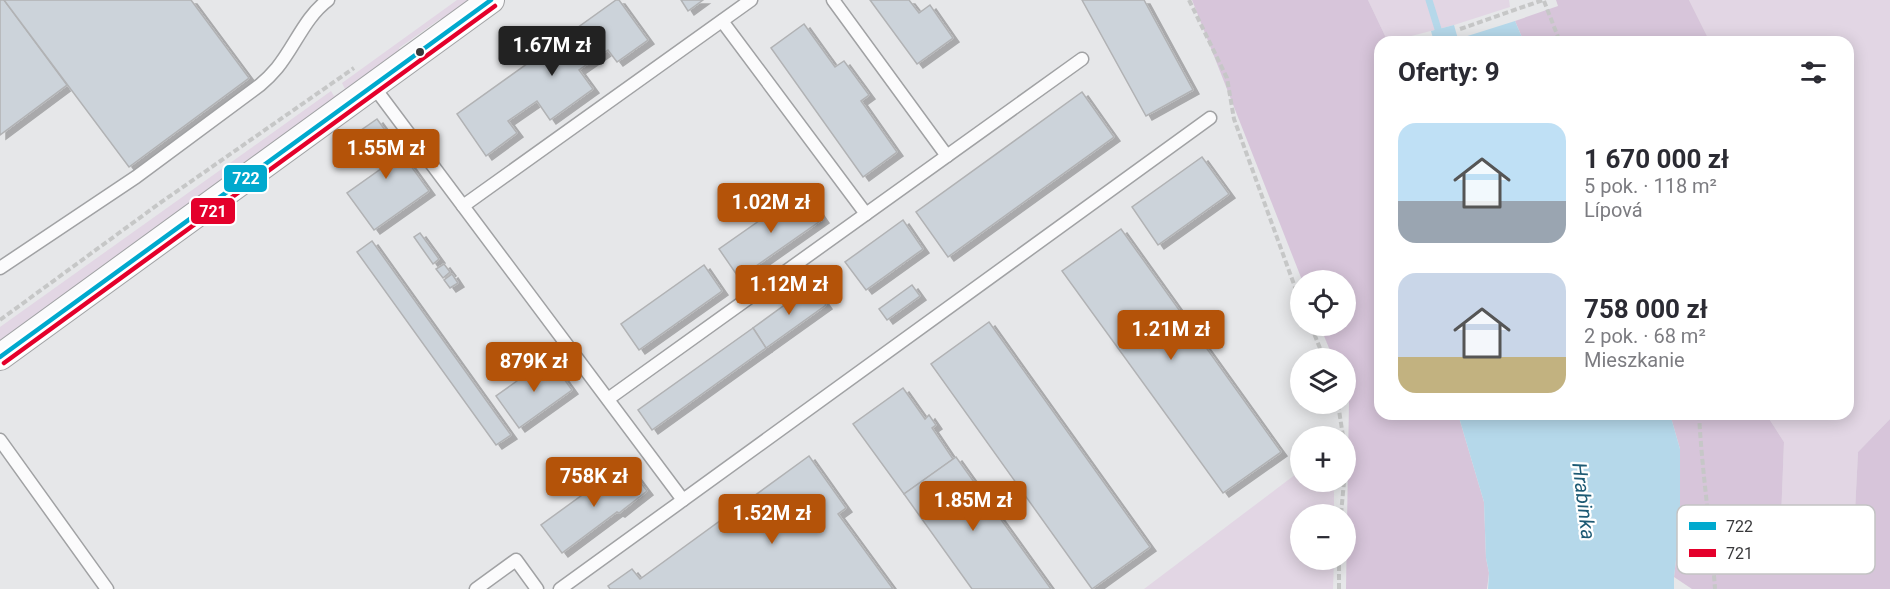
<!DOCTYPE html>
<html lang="pl">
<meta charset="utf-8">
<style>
:root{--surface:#fff;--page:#f7f7f7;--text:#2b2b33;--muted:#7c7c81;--accent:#b45309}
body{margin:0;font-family:Roboto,sans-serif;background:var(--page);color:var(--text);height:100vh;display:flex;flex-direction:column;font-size:22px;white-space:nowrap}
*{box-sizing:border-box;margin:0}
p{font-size:20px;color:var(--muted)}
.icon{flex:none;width:33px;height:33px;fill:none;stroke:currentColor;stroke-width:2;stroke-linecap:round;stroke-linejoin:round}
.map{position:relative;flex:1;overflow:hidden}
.side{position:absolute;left:1374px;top:36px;width:480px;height:384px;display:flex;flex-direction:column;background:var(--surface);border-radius:18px;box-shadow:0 3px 15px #0003}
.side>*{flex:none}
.tools{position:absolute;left:1290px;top:270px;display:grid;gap:12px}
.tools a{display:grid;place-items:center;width:66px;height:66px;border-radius:50%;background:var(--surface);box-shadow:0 3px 15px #0003;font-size:30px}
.price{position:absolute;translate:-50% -51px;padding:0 14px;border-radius:6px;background:var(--accent);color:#fff;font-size:20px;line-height:39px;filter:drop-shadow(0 2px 3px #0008)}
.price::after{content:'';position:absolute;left:50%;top:36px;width:18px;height:14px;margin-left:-9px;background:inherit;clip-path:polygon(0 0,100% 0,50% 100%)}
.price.on{background:#222;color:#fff}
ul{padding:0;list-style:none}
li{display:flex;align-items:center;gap:18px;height:150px;padding:0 24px}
li span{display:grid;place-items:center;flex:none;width:168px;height:120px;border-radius:18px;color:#555}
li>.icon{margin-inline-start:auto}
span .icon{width:72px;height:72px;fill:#fffc;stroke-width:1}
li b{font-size:26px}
h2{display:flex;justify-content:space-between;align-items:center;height:72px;padding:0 24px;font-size:26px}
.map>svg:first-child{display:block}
</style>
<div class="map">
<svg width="1890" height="589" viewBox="0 0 1890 589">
<defs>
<filter id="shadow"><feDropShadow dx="6" dy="4" stdDeviation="0" flood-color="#0004"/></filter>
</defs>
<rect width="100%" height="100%" fill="#e6e7e9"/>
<!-- green -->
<g fill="#e2d6e4">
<polygon points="457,0 474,0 446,20 440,19 399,48 401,52 0,341 0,327 331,91 334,96 345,89 342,83"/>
<polygon points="1368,0 1509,0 1510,7 1454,25 1388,42"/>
<polygon points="1689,0 1890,0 1890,419 1858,452 1855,512 1838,532 1804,536 1781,519 1784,442 1766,414 1848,414 1848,42 1710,42"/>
<polygon points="1300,471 1300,482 1332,482 1334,493 1334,514 1300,514 1300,560 1334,560 1333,589 1144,589"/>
</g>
<!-- forest -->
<g fill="#d7c5da">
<polygon points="1192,0 1368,0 1388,42 1380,42 1380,414 1458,414 1484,502 1486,558 1489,573 1487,589 1346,589 1349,401 1346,391 1346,358 1333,358 1320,326 1346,326 1346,280 1302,280"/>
<polygon points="1556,0 1689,0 1710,42 1524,42 1515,21 1558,6"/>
<polygon points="1670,414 1766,414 1784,442 1781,519 1804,536 1838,532 1855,512 1858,452 1890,419 1890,589 1692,589 1674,577 1680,525 1680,449"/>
</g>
<!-- water -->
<g fill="#b5d8ea">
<polygon points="1515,21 1524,42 1434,42 1431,31 1454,25 1458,39"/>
<polygon points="1458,414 1670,414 1680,449 1680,525 1674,577 1674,589 1488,589 1489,573 1486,558 1484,502"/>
</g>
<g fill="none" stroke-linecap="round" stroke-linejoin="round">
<!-- stream -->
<polyline stroke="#b5d8ea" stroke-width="7" points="1429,0 1442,42"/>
</g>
<!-- building -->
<g fill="#ccd3da" stroke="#b1b2b4" stroke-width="1.5" filter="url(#shadow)">
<polygon points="0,0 4,0 67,85 0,135"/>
<polygon points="4,0 191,0 249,78 129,167"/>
<polygon points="616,0 619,0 648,40 617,62 608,50 579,70 593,89 550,120 537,101 508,121 517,133 486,156 457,114"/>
<polygon points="681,0 703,0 688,11"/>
<polygon points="870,0 909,0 919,13 930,5 953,38 917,64"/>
<polygon points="1082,0 1144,0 1193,90 1146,116"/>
<polygon points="804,24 835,67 844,61 869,95 861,101 897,152 863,177 771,48"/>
<polygon points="1082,92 1114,137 948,257 916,212"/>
<polygon points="377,119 429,191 374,230 347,193 382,168 357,133"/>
<polygon points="1202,157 1229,194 1158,245 1132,207"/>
<polygon points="803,190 823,219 739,278 719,249"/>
<polygon points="903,220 923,249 866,290 845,262"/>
<polygon points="1121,229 1281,452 1223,493 1062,271"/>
<polygon points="420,233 439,259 433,264 414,237"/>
<polygon points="372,241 511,435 496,445 357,252"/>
<polygon points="444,264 450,272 443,278 436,269"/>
<polygon points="704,265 722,291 639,350 621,324"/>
<polygon points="452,274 458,283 450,288 444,280"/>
<polygon points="812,285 826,305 766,348 753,328"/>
<polygon points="912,285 920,296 887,320 879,309"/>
<polygon points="989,322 1150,547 1092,589 931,364"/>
<polygon points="753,328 766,348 652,430 638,410"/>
<polygon points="549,358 572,390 519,428 496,396"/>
<polygon points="903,388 925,419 929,415 936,425 932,428 953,459 904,494 853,424"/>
<polygon points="809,456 846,508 838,514 893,589 610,589 608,586 632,569 640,579"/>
<polygon points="956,457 1051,589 972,589 904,494"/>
<polygon points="626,463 647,491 619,513 617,512 562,553 541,525"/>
</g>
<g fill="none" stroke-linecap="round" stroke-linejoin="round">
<defs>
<g id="service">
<polyline points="833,0 947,156"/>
<polyline points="722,21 866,214"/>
<polyline points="374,87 683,500 1210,118"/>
<polyline points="463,206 751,0"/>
<path d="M0 268 136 177 260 85C266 80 272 74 277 68 295 46 305 17 328 0"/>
<polyline points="608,399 1082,59"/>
<polyline points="0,440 107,589"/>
<polyline points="476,589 516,560 537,589"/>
<polyline points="560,589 683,500"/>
</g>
<polyline id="minor" points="0,357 491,0"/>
</defs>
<!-- service casing -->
<use href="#service" stroke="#a1a2a4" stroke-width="15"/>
<!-- minor casing -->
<use href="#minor" stroke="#a1a2a4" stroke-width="28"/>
<!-- path -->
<g stroke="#c6c7c7" stroke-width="4" stroke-dasharray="6 3" stroke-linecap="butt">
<polyline points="1189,0 1227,78 1234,119 1300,301"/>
<polyline points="1544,1 1560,42"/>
<polyline points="1460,29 1543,0"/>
<polyline points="0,320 160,203 354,68"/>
<polyline points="1311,326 1324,358"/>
<polyline points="1338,404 1343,436"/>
<path d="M1699 414C1702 473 1711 530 1715 589"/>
<polyline points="1341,514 1344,482"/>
<polyline points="1339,589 1339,560"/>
</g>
<!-- service -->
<use href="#service" stroke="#fbfbfc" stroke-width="12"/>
<!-- minor -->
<use href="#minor" stroke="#fbfbfc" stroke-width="26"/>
<defs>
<polyline id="bus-1" points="0,357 491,0"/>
<polyline id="bus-2" points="4,363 495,6"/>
</defs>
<!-- bus-1 casing -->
<use href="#bus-1" stroke="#fff" stroke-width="9"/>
<!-- bus-2 casing -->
<use href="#bus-2" stroke="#fff" stroke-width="9"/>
<!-- bus-1 -->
<use href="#bus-1" stroke="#00a9ce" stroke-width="4.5"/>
<!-- bus-2 -->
<use href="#bus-2" stroke="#e4002b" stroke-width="4.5"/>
</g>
<!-- markers -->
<circle fill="#38383a" stroke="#fff" stroke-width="2" cx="420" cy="52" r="5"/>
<g text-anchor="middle" stroke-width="4.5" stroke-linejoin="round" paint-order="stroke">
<!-- water labels -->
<g font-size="20" font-style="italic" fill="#1d5a74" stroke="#fff">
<text transform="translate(1584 501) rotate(83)" y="7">Hrabinka</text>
</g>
</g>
<!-- legend -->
<rect x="1677" y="505" width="198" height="69" rx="9" fill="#fff" stroke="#c3c3c4" stroke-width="1.5"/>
<rect x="1689" y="522" width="27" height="8" fill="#00a9ce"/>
<rect x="1689" y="549" width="27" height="8" fill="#e4002b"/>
<g font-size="16" fill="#38383a">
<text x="1726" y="532">722</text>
<text x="1726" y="559">721</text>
</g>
<g stroke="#fff" stroke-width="2">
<rect x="223" y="164" width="45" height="29" rx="6" fill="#00a9ce"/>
<rect x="190" y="197" width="46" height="28" rx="6" fill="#e4002b"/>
</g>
<g font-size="16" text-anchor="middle" font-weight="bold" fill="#fff">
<text x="246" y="184">722</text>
<text x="213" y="217">721</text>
</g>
</svg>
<div class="tools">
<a><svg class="icon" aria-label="locate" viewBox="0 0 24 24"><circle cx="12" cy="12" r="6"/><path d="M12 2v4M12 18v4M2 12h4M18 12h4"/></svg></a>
<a><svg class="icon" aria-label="layers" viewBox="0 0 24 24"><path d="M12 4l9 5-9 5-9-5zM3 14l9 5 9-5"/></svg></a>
<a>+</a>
<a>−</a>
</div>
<b class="price on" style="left:552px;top:77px">1.67M zł</b>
<b class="price" style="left:386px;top:180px">1.55M zł</b>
<b class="price" style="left:771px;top:234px">1.02M zł</b>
<b class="price" style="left:789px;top:316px">1.12M zł</b>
<b class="price" style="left:1171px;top:361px">1.21M zł</b>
<b class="price" style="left:534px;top:393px">879K zł</b>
<b class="price" style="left:594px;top:508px">758K zł</b>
<b class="price" style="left:973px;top:532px">1.85M zł</b>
<b class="price" style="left:772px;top:545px">1.52M zł</b>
<section class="side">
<h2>Oferty: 9<svg class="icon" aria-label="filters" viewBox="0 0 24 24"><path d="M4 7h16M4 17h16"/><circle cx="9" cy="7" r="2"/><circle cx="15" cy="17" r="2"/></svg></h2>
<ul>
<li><span style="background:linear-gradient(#bfe0f5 65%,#9aa5b1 0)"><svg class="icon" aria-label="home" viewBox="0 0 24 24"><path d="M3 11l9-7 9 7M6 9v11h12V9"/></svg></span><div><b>1 670 000 zł</b><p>5 pok. · 118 m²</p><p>Lípová</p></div></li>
<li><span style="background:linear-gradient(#c9d6e8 70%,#c2b280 0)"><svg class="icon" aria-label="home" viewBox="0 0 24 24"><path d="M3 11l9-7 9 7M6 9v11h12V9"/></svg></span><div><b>758 000 zł</b><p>2 pok. · 68 m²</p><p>Mieszkanie</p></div></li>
</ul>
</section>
</div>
